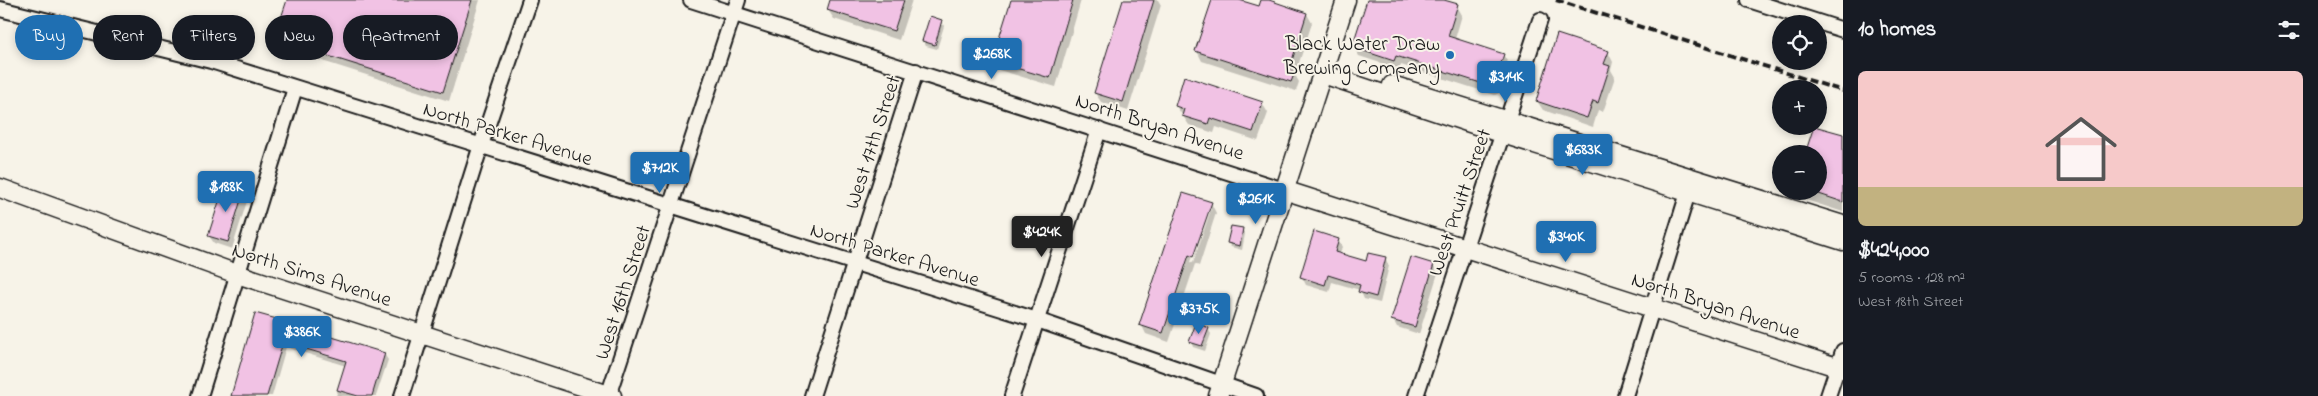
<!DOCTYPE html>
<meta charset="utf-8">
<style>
:root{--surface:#171b24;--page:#20242c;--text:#f1f3f6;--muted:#9ea1a6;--line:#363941;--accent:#1f6fb2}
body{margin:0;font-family:"Indie Flower",sans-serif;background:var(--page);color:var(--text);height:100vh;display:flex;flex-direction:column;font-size:19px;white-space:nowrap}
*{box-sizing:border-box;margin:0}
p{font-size:16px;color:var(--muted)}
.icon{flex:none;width:28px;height:28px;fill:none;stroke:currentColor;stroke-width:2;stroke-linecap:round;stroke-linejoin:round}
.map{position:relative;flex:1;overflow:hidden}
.drawer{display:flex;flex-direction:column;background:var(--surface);width:475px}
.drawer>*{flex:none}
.hud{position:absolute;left:15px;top:15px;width:475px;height:45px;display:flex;gap:10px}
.fabs{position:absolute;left:1772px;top:15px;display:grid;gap:10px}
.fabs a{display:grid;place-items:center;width:55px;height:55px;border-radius:50%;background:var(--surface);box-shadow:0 2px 8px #0003;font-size:25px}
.price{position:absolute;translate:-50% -42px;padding:0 11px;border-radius:5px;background:var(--accent);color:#fff;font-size:16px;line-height:32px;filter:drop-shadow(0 1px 2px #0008)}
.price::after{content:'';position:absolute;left:50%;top:30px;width:15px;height:11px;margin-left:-8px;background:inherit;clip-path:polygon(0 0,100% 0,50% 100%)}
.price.active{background:#222;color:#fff}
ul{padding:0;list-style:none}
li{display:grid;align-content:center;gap:10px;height:265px;padding:0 15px}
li+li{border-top:1px solid var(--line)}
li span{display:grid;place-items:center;height:155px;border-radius:8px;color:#555}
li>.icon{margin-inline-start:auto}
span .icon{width:90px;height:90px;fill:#fffc;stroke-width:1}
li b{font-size:21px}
h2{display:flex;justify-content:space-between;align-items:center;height:60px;padding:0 15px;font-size:21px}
.chip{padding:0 18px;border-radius:22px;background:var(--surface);box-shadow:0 2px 8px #0003;font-size:18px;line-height:45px}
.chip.active{background:var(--accent);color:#fff}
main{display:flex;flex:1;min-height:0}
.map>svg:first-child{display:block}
</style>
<main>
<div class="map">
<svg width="1843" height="396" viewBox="0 0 1843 396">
<rect width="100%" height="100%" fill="#f7f3e8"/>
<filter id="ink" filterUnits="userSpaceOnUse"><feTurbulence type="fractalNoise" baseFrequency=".02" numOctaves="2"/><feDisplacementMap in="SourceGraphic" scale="10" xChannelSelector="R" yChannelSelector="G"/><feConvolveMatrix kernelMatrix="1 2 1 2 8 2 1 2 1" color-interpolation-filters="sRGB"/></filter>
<g filter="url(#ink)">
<!-- shadow -->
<g fill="#0003" fill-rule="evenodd">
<polygon points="288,0 480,0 449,101 281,48 276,39"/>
<polygon points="831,0 912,0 899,40 834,19 828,10"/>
<polygon points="1012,0 1081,0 1056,87 999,70 994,61"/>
<polygon points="1124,0 1158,0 1161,5 1128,111 1101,102 1095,93"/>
<polygon points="1213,0 1235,0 1260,8 1262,0 1265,0 1307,14 1312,23 1295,75 1299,82 1296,91 1202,61 1197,51"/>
<polygon points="1368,0 1440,0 1457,6 1462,15 1455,39 1503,55 1509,64 1499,93 1495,95 1401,65 1399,69 1359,56 1354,47"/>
<polygon points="941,21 944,26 937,49 926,46 923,41"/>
<polygon points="1608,52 1613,62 1611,70 1615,77 1603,112 1598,110 1593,127 1543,110 1537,101"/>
<polygon points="1262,103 1268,113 1258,141 1216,127 1214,133 1189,125 1176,106"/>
<polygon points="1815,126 1843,135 1843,212 1803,199 1799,191 1819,191 1819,154 1806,154"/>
<polygon points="243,191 248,198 232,249 214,243 209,236"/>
<path d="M1211 203 1216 213 1199 266 1195 264 1169 342 1146 334 1141 324ZM1208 209H1211L1193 263 1190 262Z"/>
<polygon points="1242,230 1245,234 1242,250 1231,247 1228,243"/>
<polygon points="1338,240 1342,247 1340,254 1367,262 1385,258 1389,266 1380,303 1364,299 1360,290 1332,282 1329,292 1306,285 1302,277"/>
<polygon points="1433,265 1438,273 1419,334 1397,327 1393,320"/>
<polygon points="256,315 312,330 314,333 384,354 388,360 376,396 336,396 346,366 286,347 272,396 232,396"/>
<polygon points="1208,329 1211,334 1205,351 1193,347 1191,342"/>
</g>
<!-- building -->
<g fill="#f1c2e4" stroke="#1c1c1c">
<polygon points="287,0 472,0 443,92 274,39"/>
<polygon points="830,0 904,0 894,31 827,10"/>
<polygon points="1011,0 1073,0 1050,78 992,61"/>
<polygon points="1123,0 1154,0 1123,102 1094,93"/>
<polygon points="1212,0 1239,0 1259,6 1261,0 1269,0 1307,13 1289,70 1295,72 1291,82 1195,51"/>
<polygon points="1367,0 1444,0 1458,4 1448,36 1504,54 1494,84 1490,86 1396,56 1394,61 1352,47"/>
<polygon points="930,16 942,20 935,45 922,41"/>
<polygon points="1557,34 1609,51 1604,64 1610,66 1598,103 1593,101 1587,118 1536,101"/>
<polygon points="1184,76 1263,102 1253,132 1210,118 1208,124 1182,116 1184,109 1175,106"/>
<polygon points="1814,126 1843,134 1843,202 1819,194 1819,154 1805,154"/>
<polygon points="225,183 244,190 228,242 208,236"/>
<polygon points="1183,193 1212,202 1193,257 1189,255 1163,333 1139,325"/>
<polygon points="1231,226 1243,228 1240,246 1227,243"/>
<polygon points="1314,231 1339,239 1335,252 1366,261 1368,253 1386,257 1376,297 1358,292 1360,285 1328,275 1325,285 1300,277"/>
<polygon points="1411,257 1434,264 1415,327 1391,320"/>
<polygon points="255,313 313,329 312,331 385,353 372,396 358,396 337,390 346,361 283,342 267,396 231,396"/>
<polygon points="1196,323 1209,328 1202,346 1189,342"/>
</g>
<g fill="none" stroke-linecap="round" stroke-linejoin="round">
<defs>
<g id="minor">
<polyline points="691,0 1284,190"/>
<polyline points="1749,0 1843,30"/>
<polyline points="0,9 211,61 1037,320 1256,396"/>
<polyline points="200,396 295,88"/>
<polyline points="402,396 481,145 530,0"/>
<polyline points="608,396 738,0"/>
<polyline points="812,396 916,71"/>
<polyline points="1012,396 1099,130"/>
<polyline points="1416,396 1540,20"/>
<polyline points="1625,396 1691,183"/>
<polyline points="1828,396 1843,351"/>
</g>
<g id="tertiary">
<polyline points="1323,74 1503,134 1843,241"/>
<polyline points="1392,85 1843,225"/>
<polyline points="0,188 237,274 612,396"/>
<polyline points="1284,190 1843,369"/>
<polyline points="1218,396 1346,0"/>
</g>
</defs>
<!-- minor casing -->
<use href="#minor" stroke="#1c1c1c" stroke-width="18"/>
<!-- tertiary casing -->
<use href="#tertiary" stroke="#1c1c1c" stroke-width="21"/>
<!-- minor -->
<use href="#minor" stroke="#f7f3e8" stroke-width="14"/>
<!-- tertiary -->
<use href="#tertiary" stroke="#f7f3e8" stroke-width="18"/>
<!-- rail -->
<polyline stroke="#1c1c1c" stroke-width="4" stroke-dasharray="8 4" stroke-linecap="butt" points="1556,0 1843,91"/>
</g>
</g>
<!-- markers -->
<circle fill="#1f6fb2" stroke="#f7f3e8" stroke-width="2" cx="1450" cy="55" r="5"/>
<g text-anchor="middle" stroke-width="4" stroke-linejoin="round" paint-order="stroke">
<!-- poi labels -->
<g font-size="21" fill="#1c1c1c" stroke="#f7f3e8" text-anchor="end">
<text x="1440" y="50">Black Water Draw<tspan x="1440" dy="24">Brewing Company</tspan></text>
</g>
<!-- street labels -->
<g font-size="21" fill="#1c1c1c" stroke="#f7f3e8">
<text transform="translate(1160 126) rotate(18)" y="7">North Bryan Avenue</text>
<text transform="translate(508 133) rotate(17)" y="7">North Parker Avenue</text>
<text transform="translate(872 142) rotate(-72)" y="7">West 17th Street</text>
<text transform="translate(1459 202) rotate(-71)" y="7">West Pruitt Street</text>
<text transform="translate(895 254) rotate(17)" y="7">North Parker Avenue</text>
<text transform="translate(312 274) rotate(18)" y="7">North Sims Avenue</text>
<text transform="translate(622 292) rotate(-72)" y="7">West 16th Street</text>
<text transform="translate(1716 305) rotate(18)" y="7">North Bryan Avenue</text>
</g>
</g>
</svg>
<div class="fabs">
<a><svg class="icon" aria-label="locate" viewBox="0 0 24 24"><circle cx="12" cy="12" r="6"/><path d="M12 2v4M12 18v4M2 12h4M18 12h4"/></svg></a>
<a>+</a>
<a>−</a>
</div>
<b class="price" style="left:992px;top:80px">$268K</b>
<b class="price" style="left:1506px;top:103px">$314K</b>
<b class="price" style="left:1583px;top:176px">$683K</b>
<b class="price" style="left:660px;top:194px">$712K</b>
<b class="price" style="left:226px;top:213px">$188K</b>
<b class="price" style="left:1256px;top:225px">$261K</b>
<b class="price active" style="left:1042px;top:258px">$424K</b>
<b class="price" style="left:1566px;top:263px">$340K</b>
<b class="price" style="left:1199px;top:335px">$375K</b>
<b class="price" style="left:302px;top:358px">$386K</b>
<div class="hud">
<a class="chip active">Buy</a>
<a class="chip">Rent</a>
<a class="chip">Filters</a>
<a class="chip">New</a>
<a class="chip">Apartment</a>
</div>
</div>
<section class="drawer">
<h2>10 homes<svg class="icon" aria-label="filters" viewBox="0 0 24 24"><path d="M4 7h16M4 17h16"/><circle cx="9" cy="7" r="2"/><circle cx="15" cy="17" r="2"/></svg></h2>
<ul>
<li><span style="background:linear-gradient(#f6c9c9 75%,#c2b280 0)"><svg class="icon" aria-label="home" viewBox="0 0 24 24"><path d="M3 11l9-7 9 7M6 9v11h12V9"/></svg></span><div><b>$424,000</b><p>5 rooms · 128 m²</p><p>West 18th Street</p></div></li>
</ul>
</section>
</main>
